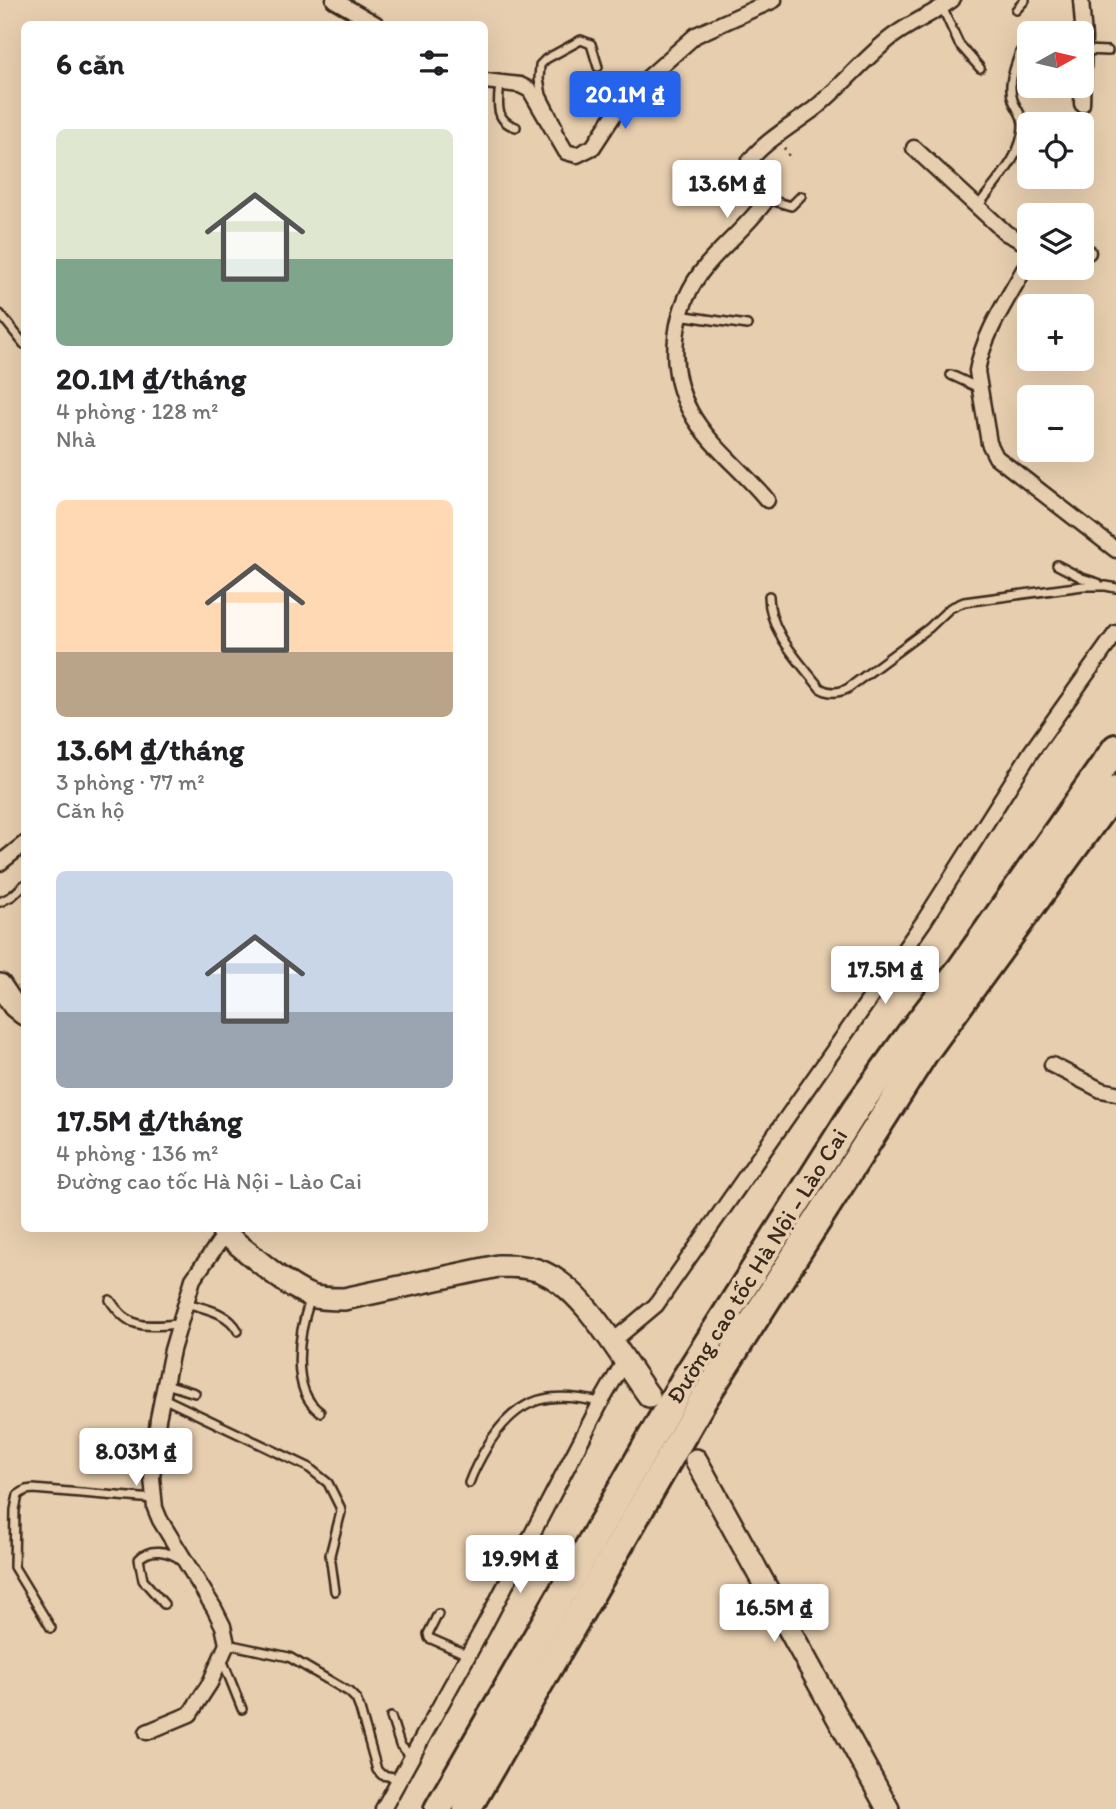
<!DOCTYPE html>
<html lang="vi">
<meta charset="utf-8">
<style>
:root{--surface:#fff;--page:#f2f2f2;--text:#202124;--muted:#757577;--accent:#2563eb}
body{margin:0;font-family:Itim,sans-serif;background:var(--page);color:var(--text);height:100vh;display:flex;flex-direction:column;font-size:26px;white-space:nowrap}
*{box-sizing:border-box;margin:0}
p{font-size:23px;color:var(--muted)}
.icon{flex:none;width:38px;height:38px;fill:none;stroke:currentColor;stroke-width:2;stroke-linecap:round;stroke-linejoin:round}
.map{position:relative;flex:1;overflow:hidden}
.sheet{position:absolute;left:21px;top:21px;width:467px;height:1211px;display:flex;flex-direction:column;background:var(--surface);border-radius:10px;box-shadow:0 7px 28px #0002}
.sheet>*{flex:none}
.needle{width:46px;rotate:82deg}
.buttons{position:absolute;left:1017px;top:21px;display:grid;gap:14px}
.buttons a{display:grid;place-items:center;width:77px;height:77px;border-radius:10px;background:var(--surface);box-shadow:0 7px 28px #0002;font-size:35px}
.price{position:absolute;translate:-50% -60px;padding:0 16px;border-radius:7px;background:#fff;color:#222;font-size:23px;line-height:46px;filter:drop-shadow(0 2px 4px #0008)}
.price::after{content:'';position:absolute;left:50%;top:42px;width:21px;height:16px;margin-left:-10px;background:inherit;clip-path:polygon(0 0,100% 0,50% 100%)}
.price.current{background:var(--accent);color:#fff}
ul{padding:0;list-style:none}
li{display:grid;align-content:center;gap:14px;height:371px;padding:0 35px}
li span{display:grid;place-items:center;height:217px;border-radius:10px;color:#555}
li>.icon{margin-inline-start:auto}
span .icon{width:126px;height:126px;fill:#fffc;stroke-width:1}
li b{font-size:30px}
h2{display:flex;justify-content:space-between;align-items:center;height:84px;padding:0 35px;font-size:30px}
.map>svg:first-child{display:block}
</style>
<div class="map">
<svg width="1116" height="1809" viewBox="0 0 1116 1809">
<rect width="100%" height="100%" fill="#e7ceaf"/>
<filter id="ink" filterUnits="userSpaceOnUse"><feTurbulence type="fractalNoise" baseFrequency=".0143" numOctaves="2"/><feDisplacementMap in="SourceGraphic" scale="14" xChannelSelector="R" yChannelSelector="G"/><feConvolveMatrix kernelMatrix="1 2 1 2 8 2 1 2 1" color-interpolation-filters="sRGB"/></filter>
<g filter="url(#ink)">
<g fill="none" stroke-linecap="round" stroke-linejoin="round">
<defs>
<g id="lane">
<polyline points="942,7 959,44 980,68"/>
<polyline points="1016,10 1025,0"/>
<polyline points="1084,50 1108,51"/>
<path d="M500 83C498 102 494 121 516 127"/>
<polyline points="558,126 542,95 539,79 540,65 546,59 581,40 591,44 598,67"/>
<polyline points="767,199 791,206 801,196"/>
<path d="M978 206C995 183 1023 156 1023 125 1023 115 1016 109 1013 100 1007 84 1015 68 1020 52"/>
<polyline points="0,314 24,344"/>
<polyline points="679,315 747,325"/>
<polyline points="951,375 979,388"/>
<polyline points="1057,565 1082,578 1098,583"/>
<path d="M769 596C769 632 799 661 820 688 829 694 838 693 847 689L929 628 950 608 964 602 1083 586H1106L1116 588"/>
<polyline points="0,902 12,896 24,885"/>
<path d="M110 1300C130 1331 146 1326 179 1324"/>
<path d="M310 1300C299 1332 289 1390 320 1412"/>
<path d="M186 1303C206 1309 228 1312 238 1331"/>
<polyline points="166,1384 195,1393"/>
<polyline points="163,1398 308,1467 328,1483 340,1507 341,1512 330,1555 335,1591"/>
<path d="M469 1483C475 1466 482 1455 491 1440 520 1396 551 1391 600 1402"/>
<path d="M164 1604 143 1580 139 1559C150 1547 168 1551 180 1559"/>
<polyline points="438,1614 428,1634 429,1638 468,1655"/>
<polyline points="51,1628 14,1567 15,1510 18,1495 26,1490 33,1489 154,1499"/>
<polyline points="227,1644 289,1657 349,1692 356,1699 360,1709 377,1770 382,1775 399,1778"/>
<polyline points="222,1659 242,1709"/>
<polyline points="391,1717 400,1745 411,1756"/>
</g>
<g id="street">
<polyline points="334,0 376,24"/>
<polyline points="1081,0 1084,38 1082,104"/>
<polyline points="485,81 520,85 530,90 566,152 577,155 593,147 625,98 696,35 774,0"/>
<polyline points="914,148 1006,233 1029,245"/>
<polyline points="1082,252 1088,252"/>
<path d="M1029 260C1011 295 984 331 977 371L989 443 996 457 1116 550"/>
<path d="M767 500C743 470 708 445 690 411 665 365 673 305 706 266 726 242 750 224 767 199 757 193 742 177 748 164 757 146 797 122 814 109 840 88 862 61 888 40 907 24 932 15 952 0"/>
<polyline points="0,863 24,844"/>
<polyline points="1052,1065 1101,1090 1116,1093"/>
<polyline points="612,1342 656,1305 924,921 1031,752 1116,633"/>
<polyline points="147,1732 190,1714 210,1683 227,1644 223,1626 214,1608 160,1520 155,1508 152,1478 158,1419 172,1350 193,1279 225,1234"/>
<polyline points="383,1809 482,1630 601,1402 624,1362"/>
</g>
<g id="secondary">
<polyline points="0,985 14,1006 24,1014"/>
<path d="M221 1228 225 1234C250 1253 282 1284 311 1296 321 1299 334 1299 344 1299L498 1266C512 1266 524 1266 537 1270 583 1285 620 1357 649 1396"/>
<polyline points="696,1460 888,1809"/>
</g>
<g id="highway">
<polyline points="438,1809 685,1379 856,1109 910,1034 962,967 1116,748"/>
<polyline points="467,1809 703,1400 925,1052 1116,790"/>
</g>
</defs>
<!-- lane casing -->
<use href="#lane" stroke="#3b2a1e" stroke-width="12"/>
<!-- street casing -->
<use href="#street" stroke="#3b2a1e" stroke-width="19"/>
<!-- secondary casing -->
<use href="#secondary" stroke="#3b2a1e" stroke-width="26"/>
<!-- highway casing -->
<use href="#highway" stroke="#3b2a1e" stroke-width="32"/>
<!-- path -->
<polyline stroke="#3b2a1e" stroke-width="2.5" stroke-dasharray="2 5" stroke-linecap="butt" points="784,148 789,156"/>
<!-- lane -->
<use href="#lane" stroke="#e7ceaf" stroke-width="7"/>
<!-- street -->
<use href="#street" stroke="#e7ceaf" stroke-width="14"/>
<!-- secondary -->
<use href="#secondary" stroke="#e7ceaf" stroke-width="21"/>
<!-- highway -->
<use href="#highway" stroke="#e7ceaf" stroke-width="26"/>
</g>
</g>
<g text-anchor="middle" stroke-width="7" stroke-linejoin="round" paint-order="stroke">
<!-- street labels -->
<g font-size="24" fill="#3b2a1e" stroke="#e7ceaf">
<text transform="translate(757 1266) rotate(-58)" y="8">Đường cao tốc Hà Nội - Lào Cai</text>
</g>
</g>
</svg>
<div class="buttons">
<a><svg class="needle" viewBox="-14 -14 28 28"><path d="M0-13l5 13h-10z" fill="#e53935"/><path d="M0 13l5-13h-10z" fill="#757577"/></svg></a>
<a><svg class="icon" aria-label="locate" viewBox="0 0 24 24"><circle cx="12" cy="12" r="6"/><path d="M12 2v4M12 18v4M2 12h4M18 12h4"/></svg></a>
<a><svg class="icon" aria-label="layers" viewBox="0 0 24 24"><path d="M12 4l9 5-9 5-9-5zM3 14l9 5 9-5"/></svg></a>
<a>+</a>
<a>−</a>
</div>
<b class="price current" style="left:625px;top:131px">20.1M ₫</b>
<b class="price" style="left:727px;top:220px">13.6M ₫</b>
<b class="price" style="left:885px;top:1006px">17.5M ₫</b>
<b class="price" style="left:136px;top:1488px">8.03M ₫</b>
<b class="price" style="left:520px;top:1595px">19.9M ₫</b>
<b class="price" style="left:774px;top:1644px">16.5M ₫</b>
<section class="sheet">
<h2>6 căn<svg class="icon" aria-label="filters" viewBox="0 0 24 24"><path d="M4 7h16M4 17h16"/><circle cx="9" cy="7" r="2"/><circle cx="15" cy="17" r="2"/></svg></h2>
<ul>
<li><span style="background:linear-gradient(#dfe7d0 60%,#7fa58c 0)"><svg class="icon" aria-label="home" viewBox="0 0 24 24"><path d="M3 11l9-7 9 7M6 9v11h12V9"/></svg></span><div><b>20.1M ₫/tháng</b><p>4 phòng · 128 m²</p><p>Nhà</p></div></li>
<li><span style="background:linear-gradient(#ffd9b3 70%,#b9a48a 0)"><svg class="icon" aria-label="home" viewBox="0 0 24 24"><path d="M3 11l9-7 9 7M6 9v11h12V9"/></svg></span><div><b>13.6M ₫/tháng</b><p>3 phòng · 77 m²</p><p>Căn hộ</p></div></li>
<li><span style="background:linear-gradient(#c9d6e8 65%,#9aa5b1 0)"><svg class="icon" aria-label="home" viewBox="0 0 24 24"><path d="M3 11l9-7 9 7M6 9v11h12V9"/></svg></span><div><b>17.5M ₫/tháng</b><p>4 phòng · 136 m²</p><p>Đường cao tốc Hà Nội - Lào Cai</p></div></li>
</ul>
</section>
</div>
